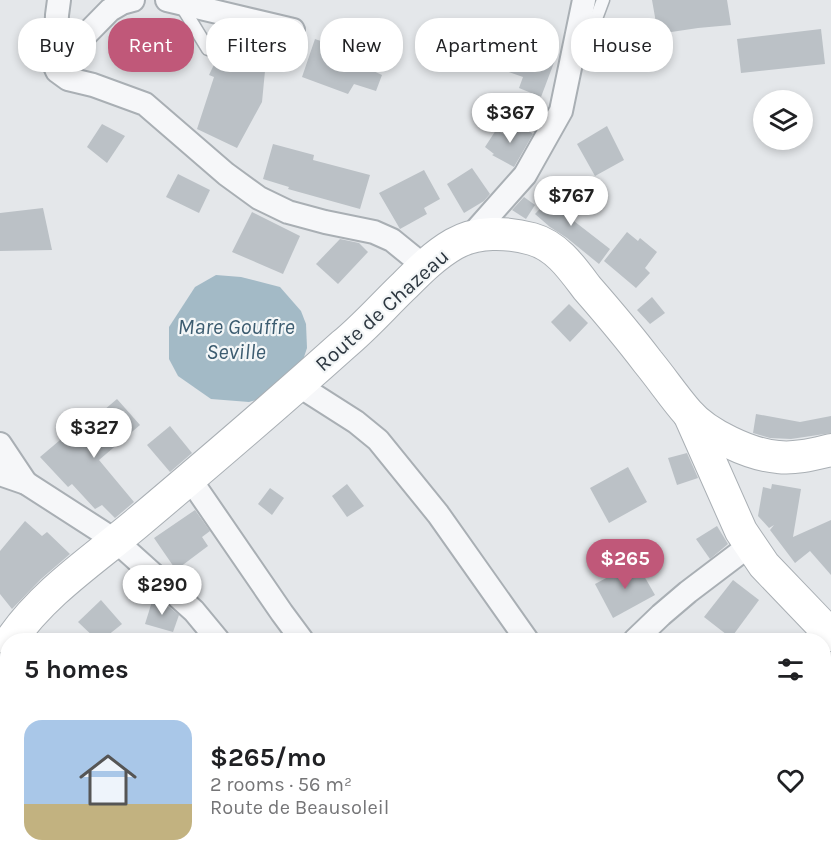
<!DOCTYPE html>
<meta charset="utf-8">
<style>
:root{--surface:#fff;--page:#f6f6f6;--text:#202124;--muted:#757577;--accent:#c05879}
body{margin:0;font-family:Karla,sans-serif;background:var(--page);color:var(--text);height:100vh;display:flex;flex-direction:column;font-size:22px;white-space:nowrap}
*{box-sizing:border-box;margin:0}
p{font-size:20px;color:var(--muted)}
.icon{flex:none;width:33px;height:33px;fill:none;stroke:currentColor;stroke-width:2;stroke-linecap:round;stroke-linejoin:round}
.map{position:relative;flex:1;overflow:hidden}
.details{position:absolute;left:0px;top:633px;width:831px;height:234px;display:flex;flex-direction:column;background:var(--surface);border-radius:24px 24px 0 0;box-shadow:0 3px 9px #0003}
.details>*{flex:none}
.guide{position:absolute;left:18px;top:18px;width:795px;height:54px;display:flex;gap:12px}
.buttons{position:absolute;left:753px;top:90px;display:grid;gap:12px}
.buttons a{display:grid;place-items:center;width:60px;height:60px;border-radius:50%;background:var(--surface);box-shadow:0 3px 9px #0003;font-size:30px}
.price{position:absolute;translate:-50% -51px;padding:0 14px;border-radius:21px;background:#fff;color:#222;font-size:20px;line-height:39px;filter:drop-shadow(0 2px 3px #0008)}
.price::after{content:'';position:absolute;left:50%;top:36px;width:18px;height:14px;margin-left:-9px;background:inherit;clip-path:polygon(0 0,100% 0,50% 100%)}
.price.active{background:var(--accent);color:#fff}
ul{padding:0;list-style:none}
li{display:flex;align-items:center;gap:18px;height:150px;padding:0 24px}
li span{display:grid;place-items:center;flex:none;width:168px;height:120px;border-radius:18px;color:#555}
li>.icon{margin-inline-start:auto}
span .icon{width:72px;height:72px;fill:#fffc;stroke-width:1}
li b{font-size:26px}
h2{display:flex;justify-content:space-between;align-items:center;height:72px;padding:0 24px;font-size:26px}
.pill{padding:0 21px;border-radius:24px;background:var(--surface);box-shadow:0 3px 9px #0003;font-size:21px;line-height:54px}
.pill.active{background:var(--accent);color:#fff}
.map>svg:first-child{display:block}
</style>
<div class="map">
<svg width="831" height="867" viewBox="0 0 831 867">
<rect width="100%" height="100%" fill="#e4e7ea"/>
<!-- water -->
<polygon fill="#a3bac6" points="216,275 241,277 280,287 301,311 306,324 307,348 300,369 270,396 249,402 211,399 178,376 169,359 169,327 195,287"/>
<!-- building -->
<g fill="#bbc1c6">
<polygon points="652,0 727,0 731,25 698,28 658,34"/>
<polygon points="821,29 825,64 741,73 737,39"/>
<polygon points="315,39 350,51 352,61 382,75 376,91 354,84 348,94 302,77"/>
<polygon points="516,45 555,60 541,97 519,88 523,77 506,71"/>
<polygon points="223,46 235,59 265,71 262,102 237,148 197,129 214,77 209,75"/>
<polygon points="515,122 533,134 514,167 492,155 494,154 485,147 496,130 504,134"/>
<polygon points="102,124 125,136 107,163 87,147"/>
<polygon points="607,126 624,160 595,176 577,144"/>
<polygon points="273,144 314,155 313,160 370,175 360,209 288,189 289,187 263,179"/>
<polygon points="472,168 490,194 484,201 464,213 447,184"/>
<polygon points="424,170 440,199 424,208 427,214 400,229 379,193"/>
<polygon points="178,174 210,190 199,213 166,197"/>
<polygon points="556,192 576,212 570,218 610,249 599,264 567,238 550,227 535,214"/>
<polygon points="524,197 535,205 526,219 512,210"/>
<polygon points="43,208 52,250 0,251 0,213"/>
<polygon points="252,212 300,236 283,274 232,252"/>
<polygon points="627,232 638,241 640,238 657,252 645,268 650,273 636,288 604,261"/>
<polygon points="340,239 359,243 368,252 338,284 316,264"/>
<polygon points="652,297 665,313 650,324 637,310"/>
<polygon points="569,304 588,323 570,342 551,322"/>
<polygon points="117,399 140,425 99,460 134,502 115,518 102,505 95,509 72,484 68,487 40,457 66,435 70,439"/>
<polygon points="756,414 800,422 831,416 831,433 791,439 770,438 753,433"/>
<polygon points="170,426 192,453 170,472 147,445"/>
<polygon points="687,453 698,478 677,485 668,458"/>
<polygon points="628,467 647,502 609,523 590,488"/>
<polygon points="347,484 364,506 347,517 332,496"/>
<polygon points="772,484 801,489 793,537 831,520 831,575 810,551 795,563 770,530 774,525 769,528 758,516 763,487 771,489"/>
<polygon points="270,488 284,498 272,515 258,504"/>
<polygon points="195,510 210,531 202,537 208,546 176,570 154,538"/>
<polygon points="25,521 42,536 47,532 70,554 41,579 12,609 0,594 0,551"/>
<polygon points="717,526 728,544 710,559 696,539"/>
<polygon points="636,562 655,595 613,618 595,584"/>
<polygon points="733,580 759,600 731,638 704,617"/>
<polygon points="154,595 179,615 173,632 145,624"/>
<polygon points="101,600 122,624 102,640 97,640 78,622"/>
</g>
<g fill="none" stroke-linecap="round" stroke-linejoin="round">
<defs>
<g id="lane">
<polyline points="181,5 208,49"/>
<polyline points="581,59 603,0"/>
</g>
<g id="street">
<polyline points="59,0 57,15 55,66 57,71 68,79 93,85 145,104 226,174 259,198 288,212 325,222 374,232 392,240 424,266"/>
<polyline points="167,0 293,30"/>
<polyline points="55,66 110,10 122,3 133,0"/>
<polyline points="470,237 525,175 561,111 584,0"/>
<polyline points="298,385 356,422 378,440 438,514 527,640"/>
<polyline points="0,444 26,483"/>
<polyline points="0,474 26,483 116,541 194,611 218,640"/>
<polyline points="190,479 282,613 302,640"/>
<polyline points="635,640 661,615 688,592 750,545"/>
<polyline points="465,860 469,866"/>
<polyline points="575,867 586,860"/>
</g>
<g id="secondary">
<polyline points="690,416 741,531 764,565 831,635"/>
<path d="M11 640C43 593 93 560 136 524 206 465 275 406 343 345 365 327 384 305 405 285 420 270 435 255 454 244 477 231 507 232 532 239 557 246 572 268 587 288 608 312 629 337 648 362 662 379 674 397 688 413 706 434 750 455 778 457 796 459 814 454 831 450"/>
</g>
</defs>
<!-- lane casing -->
<use href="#lane" stroke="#a9afb4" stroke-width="15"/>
<!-- street casing -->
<use href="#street" stroke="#a9afb4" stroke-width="26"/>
<!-- secondary casing -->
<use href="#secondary" stroke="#a9afb4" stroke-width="34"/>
<!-- lane -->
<use href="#lane" stroke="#f6f7f9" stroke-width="12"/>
<!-- street -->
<use href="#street" stroke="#f6f7f9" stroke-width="22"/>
<!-- secondary -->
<use href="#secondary" stroke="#fff" stroke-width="32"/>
</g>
<g text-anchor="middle" stroke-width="4.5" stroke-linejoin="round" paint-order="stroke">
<!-- street labels -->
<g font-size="21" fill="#2d3740" stroke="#f3f6f7">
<text transform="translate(382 310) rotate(-42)" y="7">Route de Chazeau</text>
</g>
<!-- water labels -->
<g font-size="22" font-style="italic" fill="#3c5c70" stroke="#f3f6f7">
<text x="236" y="334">Mare Gouffre<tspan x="236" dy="25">Seville</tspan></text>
</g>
</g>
</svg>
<div class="buttons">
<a><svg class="icon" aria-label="layers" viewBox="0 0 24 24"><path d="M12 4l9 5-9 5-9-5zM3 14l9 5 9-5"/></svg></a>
</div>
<b class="price" style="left:510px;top:144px">$367</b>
<b class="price" style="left:571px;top:227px">$767</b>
<b class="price" style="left:94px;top:459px">$327</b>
<b class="price active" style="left:625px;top:590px">$265</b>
<b class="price" style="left:162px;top:616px">$290</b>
<div class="guide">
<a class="pill">Buy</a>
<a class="pill active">Rent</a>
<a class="pill">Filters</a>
<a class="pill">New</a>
<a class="pill">Apartment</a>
<a class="pill">House</a>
</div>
<section class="details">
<h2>5 homes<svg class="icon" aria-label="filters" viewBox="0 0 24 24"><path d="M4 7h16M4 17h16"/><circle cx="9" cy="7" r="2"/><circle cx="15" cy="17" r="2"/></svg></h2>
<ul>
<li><span style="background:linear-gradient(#a9c7e8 70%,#c2b280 0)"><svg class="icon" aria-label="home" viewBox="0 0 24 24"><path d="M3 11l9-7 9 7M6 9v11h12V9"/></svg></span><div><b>$265/mo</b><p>2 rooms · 56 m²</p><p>Route de Beausoleil</p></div><svg class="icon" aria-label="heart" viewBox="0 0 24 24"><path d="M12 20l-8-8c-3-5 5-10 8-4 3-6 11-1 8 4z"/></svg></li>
</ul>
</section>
</div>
